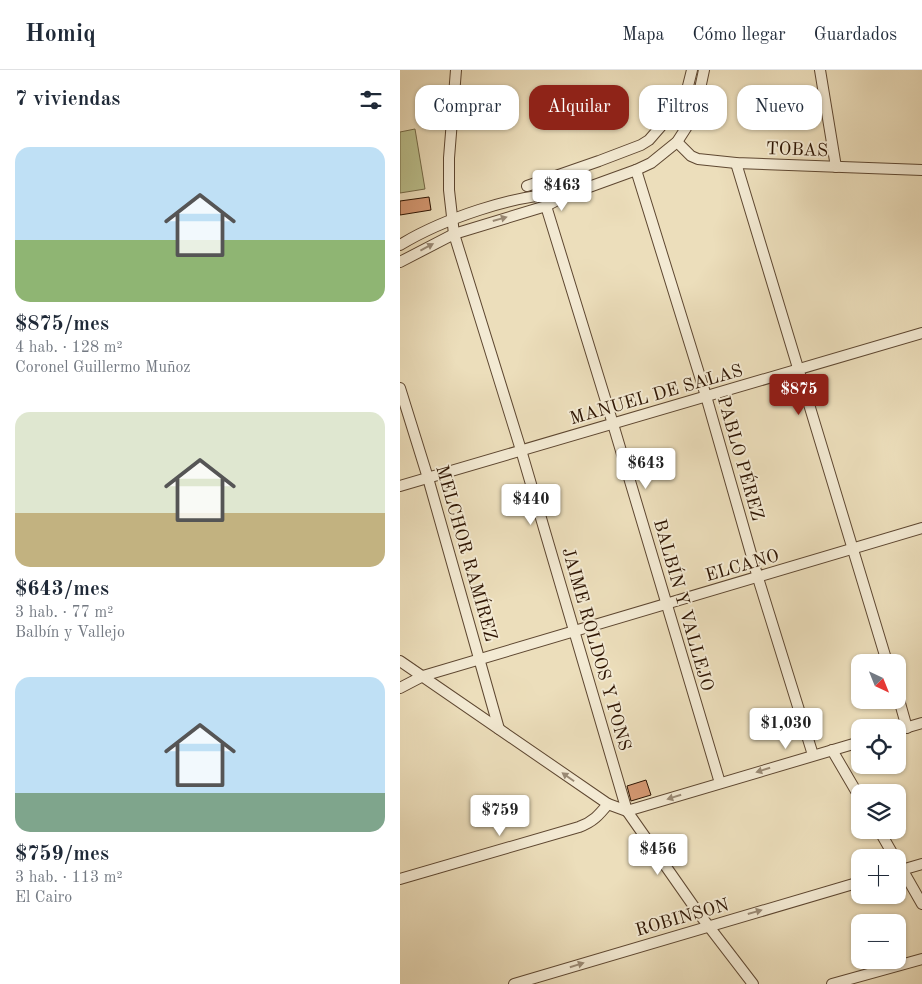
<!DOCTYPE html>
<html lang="es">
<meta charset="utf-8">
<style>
:root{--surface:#fff;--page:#f2f2f3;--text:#1f2937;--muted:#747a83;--line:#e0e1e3;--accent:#8f2418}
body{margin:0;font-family:"Old Standard TT",serif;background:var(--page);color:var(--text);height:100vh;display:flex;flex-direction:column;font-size:19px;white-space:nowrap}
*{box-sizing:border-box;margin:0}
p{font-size:16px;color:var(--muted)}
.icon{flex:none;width:28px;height:28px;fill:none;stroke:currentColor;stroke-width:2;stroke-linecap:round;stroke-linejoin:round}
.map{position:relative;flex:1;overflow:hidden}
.details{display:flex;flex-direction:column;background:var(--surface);width:400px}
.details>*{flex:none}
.guide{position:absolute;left:15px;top:15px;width:431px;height:45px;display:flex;gap:10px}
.needle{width:32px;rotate:137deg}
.tools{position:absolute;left:451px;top:584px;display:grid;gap:10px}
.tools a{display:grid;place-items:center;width:55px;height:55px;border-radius:10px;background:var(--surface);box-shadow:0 1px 4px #0004;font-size:25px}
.price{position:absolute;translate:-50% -42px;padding:0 11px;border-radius:5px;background:#fff;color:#222;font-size:16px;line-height:32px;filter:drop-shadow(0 1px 2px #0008)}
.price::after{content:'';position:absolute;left:50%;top:30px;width:15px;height:11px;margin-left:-8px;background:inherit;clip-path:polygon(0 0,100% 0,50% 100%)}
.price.active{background:var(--accent);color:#fff}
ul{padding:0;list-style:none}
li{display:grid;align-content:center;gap:10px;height:265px;padding:0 15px}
li span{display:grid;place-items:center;height:155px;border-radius:15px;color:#555}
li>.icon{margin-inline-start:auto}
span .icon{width:90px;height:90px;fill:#fffc;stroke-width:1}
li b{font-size:21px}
h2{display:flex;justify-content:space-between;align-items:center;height:60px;padding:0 15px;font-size:21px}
.tag{padding:0 18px;border-radius:15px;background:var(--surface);box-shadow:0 1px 4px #0004;font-size:18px;line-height:45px}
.tag.active{background:var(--accent);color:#fff}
header{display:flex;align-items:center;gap:30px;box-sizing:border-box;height:70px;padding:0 25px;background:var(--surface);border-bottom:1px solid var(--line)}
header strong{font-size:24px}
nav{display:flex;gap:28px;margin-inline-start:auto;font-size:18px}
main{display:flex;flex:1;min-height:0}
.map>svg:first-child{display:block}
</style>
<header>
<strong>Homiq</strong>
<nav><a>Mapa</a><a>Cómo llegar</a><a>Guardados</a></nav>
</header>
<main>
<section class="details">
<h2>7 viviendas<svg class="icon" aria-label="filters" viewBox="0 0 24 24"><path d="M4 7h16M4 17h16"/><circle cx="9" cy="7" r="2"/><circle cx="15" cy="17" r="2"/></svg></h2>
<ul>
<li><span style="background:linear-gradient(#bfe0f5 60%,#8fb573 0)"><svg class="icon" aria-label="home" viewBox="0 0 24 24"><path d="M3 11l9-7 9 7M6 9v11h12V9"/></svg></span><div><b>$875/mes</b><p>4 hab. · 128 m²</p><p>Coronel Guillermo Muñoz</p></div></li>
<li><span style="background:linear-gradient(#dfe7d0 65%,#c2b280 0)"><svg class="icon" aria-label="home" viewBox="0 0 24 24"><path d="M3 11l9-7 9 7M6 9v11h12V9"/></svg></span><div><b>$643/mes</b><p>3 hab. · 77 m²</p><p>Balbín y Vallejo</p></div></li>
<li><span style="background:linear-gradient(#bfe0f5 75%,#7fa58c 0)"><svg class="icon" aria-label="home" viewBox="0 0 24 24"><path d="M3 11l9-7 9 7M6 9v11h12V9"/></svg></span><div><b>$759/mes</b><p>3 hab. · 113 m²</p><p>El Cairo</p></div></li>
</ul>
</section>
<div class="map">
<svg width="522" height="914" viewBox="0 0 522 914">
<rect width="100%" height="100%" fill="#ecdebb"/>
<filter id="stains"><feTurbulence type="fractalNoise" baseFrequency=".004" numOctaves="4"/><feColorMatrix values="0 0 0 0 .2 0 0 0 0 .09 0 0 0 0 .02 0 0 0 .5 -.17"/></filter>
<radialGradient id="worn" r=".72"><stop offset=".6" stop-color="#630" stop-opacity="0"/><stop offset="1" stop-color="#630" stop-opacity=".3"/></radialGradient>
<!-- green -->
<polygon fill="#bbc08d" stroke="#746a48" points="15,59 25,119 0,123 0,62"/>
<!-- building -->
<g fill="#d49872" stroke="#2e1503">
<polygon points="29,127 31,140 0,145 0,131"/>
<polygon points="246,710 251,725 231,731 227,716"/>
</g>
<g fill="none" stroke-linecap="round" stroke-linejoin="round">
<defs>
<g id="minor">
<polyline points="56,0 49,88 49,120 54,164 121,380 227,741 297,841 353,914"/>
<polyline points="420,0 436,97"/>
<polyline points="277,72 291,86 298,89 336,93 522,100"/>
<polyline points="336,93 487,592"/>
<polyline points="236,100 306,326 358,508 413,685"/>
<polyline points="127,116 199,91 241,75 249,70 276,39 287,20 292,0"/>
<polyline points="146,136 213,354 320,713"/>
<path d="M0 175C39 151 118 122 163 125"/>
<polyline points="0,192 54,164 146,136 167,125 236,100 251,93 277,72 286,58 297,33 304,0"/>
<polyline points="0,318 28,408 99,659"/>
<polyline points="0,416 522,263"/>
<polyline points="0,591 208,734 227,741 460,672"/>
<polyline points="0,618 23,606 522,458"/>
<polyline points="498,626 507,658"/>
<polyline points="498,660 522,653"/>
<polyline points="432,680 460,728"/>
<polyline points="479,760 495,788"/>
<polyline points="498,792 522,834"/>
<polyline points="498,801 522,794"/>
<path d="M0 809 179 757C193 752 199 745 208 734"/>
<polyline points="114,914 460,812"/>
<polyline points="432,914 522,889"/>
</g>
</defs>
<!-- minor casing -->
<use href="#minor" stroke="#5e4731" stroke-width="12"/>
<!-- minor -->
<use href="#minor" stroke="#f3ead3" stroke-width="10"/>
</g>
<!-- one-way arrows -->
<defs><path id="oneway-solid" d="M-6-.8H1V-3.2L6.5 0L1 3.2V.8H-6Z" transform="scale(1.25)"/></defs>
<g fill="#9a8a75">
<use href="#oneway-solid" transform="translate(100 149) rotate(-16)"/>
<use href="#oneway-solid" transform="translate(27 177) rotate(-28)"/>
<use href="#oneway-solid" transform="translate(363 700) rotate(163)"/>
<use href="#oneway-solid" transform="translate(168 707) rotate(-145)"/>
<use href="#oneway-solid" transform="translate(274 727) rotate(163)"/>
<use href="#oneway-solid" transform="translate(355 842) rotate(-16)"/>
<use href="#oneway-solid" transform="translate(177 895) rotate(-17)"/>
</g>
<g text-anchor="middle" stroke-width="4" stroke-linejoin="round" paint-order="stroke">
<!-- street labels -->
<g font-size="18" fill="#2e1503" stroke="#f3ead3">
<text transform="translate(397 79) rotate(2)" y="6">TOBAS</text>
<text transform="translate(256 324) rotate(-16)" y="6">MANUEL DE SALAS</text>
<text transform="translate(341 388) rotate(74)" y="6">PABLO PÉREZ</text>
<text transform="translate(67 483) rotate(74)" y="6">MELCHOR RAMÍREZ</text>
<text transform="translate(342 495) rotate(-16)" y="6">ELCANO</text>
<text transform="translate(284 535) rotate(74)" y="6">BALBÍN Y VALLEJO</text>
<text transform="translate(197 579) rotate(74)" y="6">JAIME ROLDOS Y PONS</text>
<text transform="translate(282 847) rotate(-16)" y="6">ROBINSON</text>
</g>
</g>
<rect width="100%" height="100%" filter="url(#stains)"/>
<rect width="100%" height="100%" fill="url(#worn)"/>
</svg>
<div class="tools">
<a><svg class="needle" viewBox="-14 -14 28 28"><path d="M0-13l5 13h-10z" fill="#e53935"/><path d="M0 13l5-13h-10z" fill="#747a83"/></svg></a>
<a><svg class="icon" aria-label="locate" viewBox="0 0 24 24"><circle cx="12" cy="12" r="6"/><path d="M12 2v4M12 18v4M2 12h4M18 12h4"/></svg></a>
<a><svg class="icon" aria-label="layers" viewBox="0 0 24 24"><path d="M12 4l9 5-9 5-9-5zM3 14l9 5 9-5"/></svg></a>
<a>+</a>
<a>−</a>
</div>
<b class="price" style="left:162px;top:142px">$463</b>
<b class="price active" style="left:399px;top:346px">$875</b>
<b class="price" style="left:246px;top:420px">$643</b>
<b class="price" style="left:131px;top:456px">$440</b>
<b class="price" style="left:386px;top:680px">$1,030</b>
<b class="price" style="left:100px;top:767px">$759</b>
<b class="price" style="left:258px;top:806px">$456</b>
<div class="guide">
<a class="tag">Comprar</a>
<a class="tag active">Alquilar</a>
<a class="tag">Filtros</a>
<a class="tag">Nuevo</a>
</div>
</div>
</main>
